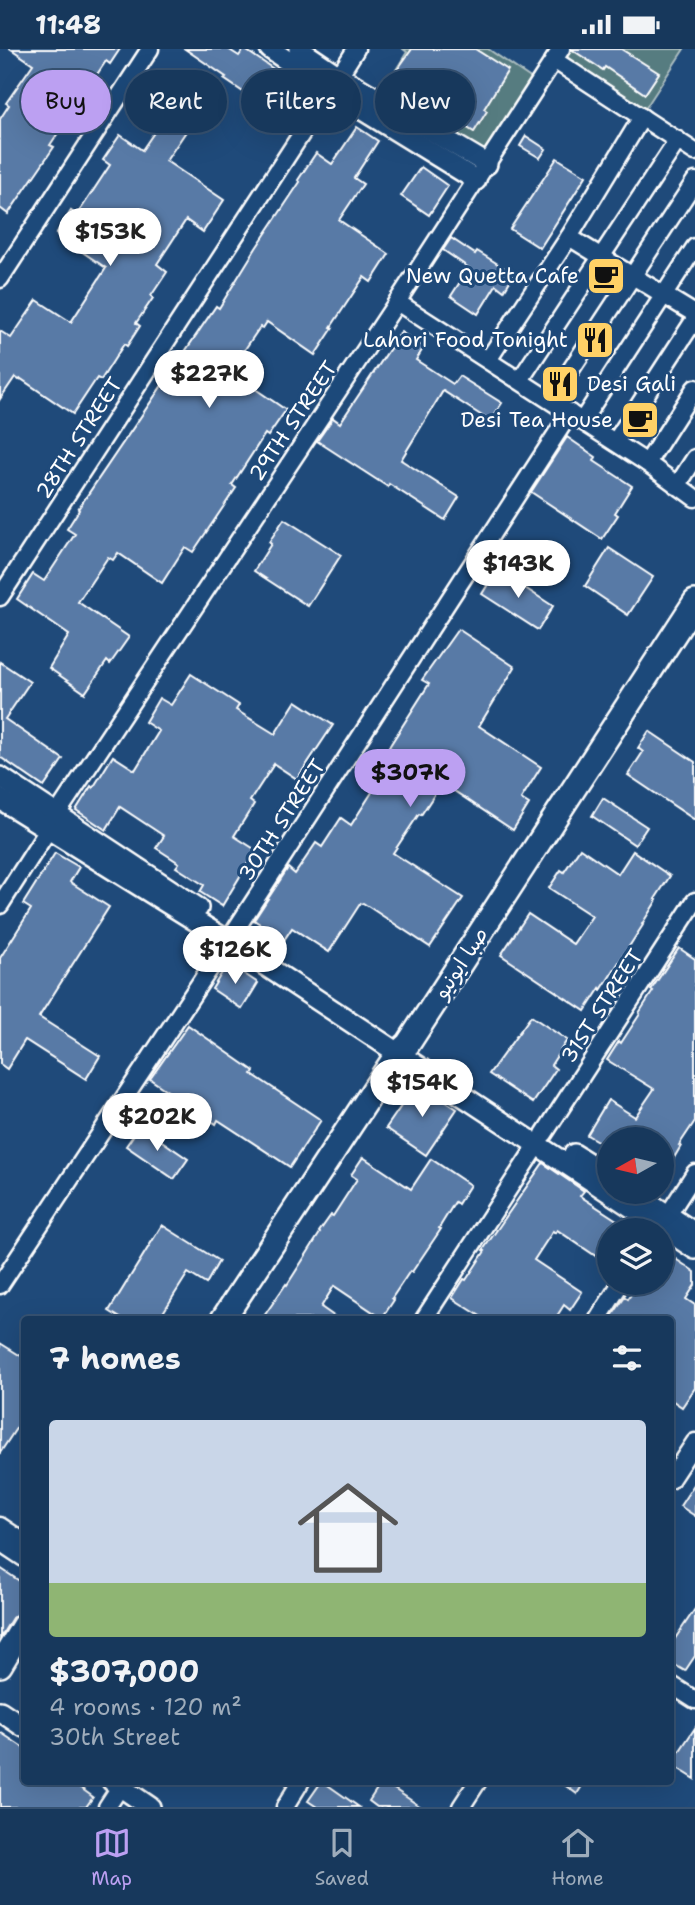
<!DOCTYPE html>
<meta charset="utf-8">
<style>
:root{--surface:#17385c;--page:#244365;--text:#f1f3f6;--muted:#9eacbb;--line:#365272;--accent:#bca0f2}
body{margin:0;font-family:"Shantell Sans","Playpen Sans Arabic",sans-serif;background:var(--page);color:var(--text);height:100vh;display:flex;flex-direction:column;font-size:26px;white-space:nowrap}
*{box-sizing:border-box;margin:0}
p{font-size:23px;color:var(--muted)}
.icon{flex:none;width:38px;height:38px;fill:none;stroke:currentColor;stroke-width:2;stroke-linecap:round;stroke-linejoin:round}
.map{position:relative;flex:1;overflow:hidden}
.sheet{position:absolute;left:21px;top:1267px;width:653px;height:469px;display:flex;flex-direction:column;background:var(--surface);border-radius:7px;box-shadow:0 7px 28px #0002,0 0 0 2px var(--line)}
.sheet>*{flex:none}
.banner{position:absolute;left:21px;top:21px;width:654px;height:63px;display:flex;gap:14px}
.needle{width:46px;rotate:262deg}
.fabs{position:absolute;left:597px;top:1078px;display:grid;gap:14px}
.fabs a{display:grid;place-items:center;width:77px;height:77px;border-radius:50%;background:var(--surface);box-shadow:0 7px 28px #0002,0 0 0 2px var(--line);font-size:35px}
.price{position:absolute;translate:-50% -60px;padding:0 16px;border-radius:24px;background:#fff;color:#222;font-size:23px;line-height:46px;filter:drop-shadow(0 2px 4px #0008)}
.price::after{content:'';position:absolute;left:50%;top:42px;width:21px;height:16px;margin-left:-10px;background:inherit;clip-path:polygon(0 0,100% 0,50% 100%)}
.price.on{background:var(--accent);color:#111}
ul{padding:0;list-style:none}
li{display:grid;align-content:center;gap:14px;height:371px;padding:0 28px}
li+li{border-top:2px solid var(--line)}
li span{display:grid;place-items:center;height:217px;border-radius:7px;color:#555}
li>.icon{margin-inline-start:auto}
span .icon{width:126px;height:126px;fill:#fffc;stroke-width:1}
li b{font-size:30px}
h2{display:flex;justify-content:space-between;align-items:center;height:84px;padding:0 28px;font-size:30px}
.pill{padding:0 24px;border-radius:32px;background:var(--surface);box-shadow:0 7px 28px #0002,0 0 0 2px var(--line);font-size:24px;line-height:63px}
.pill.on{background:var(--accent);color:#111}
.status{display:flex;justify-content:space-between;align-items:center;height:49px;padding:0 35px;background:var(--surface);direction:ltr}
.status svg{height:19px;fill:currentColor}
.menu{display:flex;justify-content:space-around;align-items:center;height:98px;border-top:2px solid var(--line);background:var(--surface);font-size:19px;color:var(--muted)}
.menu a{display:grid;justify-items:center;gap:4px}
.menu .on{color:var(--accent)}
.map>svg:first-child{display:block}
</style>
<div class="status"><b>11:48</b><svg viewBox="0 0 49 12"><path d="M0 12V9h3v3zM5 12V6h3v6zM10 12V3h3v9zM15 12V0h3v12zM26 1h20v11H26zM47 4h2v5h-2z"/></svg></div>
<div class="map">
<svg width="695" height="1758" viewBox="0 0 695 1758">
<rect width="100%" height="100%" fill="#1f4a7a"/>
<filter id="ink" filterUnits="userSpaceOnUse"><feTurbulence type="fractalNoise" baseFrequency=".0143" numOctaves="2"/><feDisplacementMap in="SourceGraphic" scale="14" xChannelSelector="R" yChannelSelector="G"/><feConvolveMatrix kernelMatrix="1 2 1 2 8 2 1 2 1" color-interpolation-filters="sRGB"/></filter>
<g filter="url(#ink)">
<!-- green -->
<g fill="#577b80" stroke="#abbdc0" stroke-width="2">
<polygon points="403,0 488,0 532,30 484,108 381,45 407,3"/>
<polygon points="568,0 684,0 645,60 561,10"/>
</g>
<!-- building -->
<g fill="#587aa6" stroke="#fff" stroke-width="2">
<polygon points="11,0 120,0 110,15 106,12 50,96 54,98 8,165 0,159 0,70 9,56 6,54 33,15"/>
<polygon points="185,0 228,0 239,7 244,0 275,21 255,51 224,30 226,28"/>
<polygon points="412,0 475,0 508,21 484,60 487,62 474,83 415,46 412,52 387,35"/>
<polygon points="571,0 621,0 659,24 645,45 605,18 603,21"/>
<polygon points="166,66 187,81 166,112 224,151 203,183 186,171 157,215 167,223 151,247 153,249 136,274 140,277 127,297 124,295 101,331 97,329 73,365 21,330 19,331 15,328 0,350 0,282 11,289 37,251 71,273 106,219 56,185 71,162 77,166 110,116 103,111 120,86 142,101"/>
<polygon points="357,78 378,92 354,129 363,135 339,171 389,205 371,233 364,228 331,278 333,279 315,306 267,273 263,279 260,278 231,321 233,322 232,324 286,361 268,387 265,385 232,436 236,439 193,503 185,498 162,534 118,504 113,511 108,508 78,553 129,588 110,615 107,612 85,644 49,619 69,586 17,550 33,525 44,532 75,485 67,480 79,461 78,460 216,257 219,259 256,199 300,133 298,131 316,104 332,115"/>
<polygon points="526,87 546,100 540,109 520,97"/>
<polygon points="557,109 586,127 540,199 510,180"/>
<polygon points="421,118 448,137 429,166 401,147"/>
<polygon points="451,189 475,205 477,202 514,225 504,242 496,236 478,265 451,247 469,219 443,201"/>
<polygon points="401,283 424,298 416,311 453,335 459,327 502,354 490,372 443,342 401,411 459,448 445,471 389,435 388,438 317,392 333,369 340,374"/>
<polygon points="567,388 596,408 594,412 632,437 615,464 618,466 602,490 531,443"/>
<polygon points="284,470 341,506 308,557 254,522 271,495 269,493"/>
<polygon points="609,499 653,528 628,566 585,537"/>
<polygon points="497,521 553,557 538,581 482,545"/>
<polygon points="458,580 515,618 479,677 541,718 521,750 529,755 513,781 442,734 421,766 419,765 393,804 463,849 430,898 363,854 360,855 329,903 292,879 284,891 254,871 288,819 295,825 316,794 322,798 341,769 351,776 376,737 371,733 392,700 389,698 429,635 422,631"/>
<polygon points="0,613 30,633 5,670 63,710 44,738 0,708"/>
<polygon points="191,625 239,656 236,661 275,685 296,652 333,676 297,730 274,715 250,752 254,755 234,787 256,801 222,857 200,843 204,836 176,818 179,814 156,799 164,787 120,758 106,781 76,761 91,737 93,739 113,707 135,721 159,682 145,673 159,649 171,656"/>
<polygon points="649,682 695,713 695,771 628,726 643,703 638,699"/>
<polygon points="603,749 647,778 635,796 592,767"/>
<polygon points="580,799 618,825 633,802 670,827 655,850 657,851 642,875 643,876 601,941 600,939 585,962 501,906 528,865 573,895 592,867 549,839 561,821 564,823"/>
<polygon points="55,804 79,818 70,833 109,858 39,968 100,1007 86,1030 25,991 7,1020 0,1015 0,909 31,860 23,855"/>
<polygon points="679,899 695,910 695,1072 679,1096 681,1097 662,1129 662,1090 609,1090 608,1098 587,1086 608,1051 635,1068 654,1040 607,1011 619,992 621,994 640,965 639,964 653,942 651,941"/>
<polygon points="228,914 258,934 242,960 212,940"/>
<polygon points="531,967 567,991 551,1016 556,1020 533,1054 489,1025"/>
<polygon points="188,976 254,1022 252,1025 321,1071 290,1118 218,1071 216,1075 150,1030"/>
<polygon points="417,1034 457,1060 426,1106 386,1079"/>
<polygon points="140,1077 188,1110 174,1130 126,1097"/>
<polygon points="363,1108 411,1140 431,1110 470,1136 458,1155 455,1153 439,1179 441,1180 412,1223 410,1222 392,1249 394,1251 382,1269 334,1237 321,1258 338,1270 262,1270 286,1235 287,1236 320,1184 319,1183 331,1166 333,1167 357,1130 351,1126"/>
<polygon points="543,1114 584,1142 580,1147 632,1181 609,1181 609,1216 557,1181 555,1184 553,1182 534,1211 582,1243 570,1261 564,1256 555,1270 485,1270 452,1249 464,1230 466,1231 485,1202 483,1201"/>
<polygon points="162,1176 219,1212 206,1235 188,1224 159,1270 122,1270 109,1262"/>
<polygon points="662,1201 695,1223 695,1236 686,1250 695,1256 695,1339 682,1358 670,1350 670,1270 610,1270 625,1248 628,1250 638,1234 662,1234"/>
<polygon points="0,1294 24,1309 24,1379 19,1375 0,1404"/>
<polygon points="695,1434 695,1467 680,1457"/>
<polygon points="0,1519 24,1535 24,1556 20,1563 12,1569 0,1589"/>
<polygon points="695,1560 695,1607 685,1622 670,1613 670,1597"/>
<polygon points="695,1679 695,1730 671,1715"/>
<polygon points="0,1683 24,1699 24,1732 71,1732 93,1748 86,1758 0,1758"/>
<polygon points="322,1732 359,1758 317,1758 308,1752"/>
<polygon points="382,1732 421,1758 377,1758 369,1752"/>
<polygon points="559,1732 585,1732 577,1745"/>
</g>
<g fill="none" stroke-linecap="round" stroke-linejoin="round">
<defs>
<g id="minor">
<polyline points="554,11 695,103"/>
<polyline points="339,27 356,0"/>
<polyline points="569,188 695,265"/>
<polyline points="0,230 150,0"/>
<polyline points="397,253 647,414 695,449"/>
<polyline points="488,311 569,188 642,68"/>
<polyline points="520,331 678,91"/>
<polyline points="551,351 695,132"/>
<polyline points="582,372 695,198"/>
<polyline points="615,393 695,270"/>
<polyline points="647,414 695,339"/>
<polyline points="677,437 695,409"/>
<polyline points="0,548 330,41"/>
<polyline points="57,765 397,253 561,0"/>
<polyline points="0,856 48,781"/>
<polyline points="234,883 570,364"/>
<polyline points="544,1085 695,852"/>
<polyline points="668,1166 695,1124"/>
<polyline points="0,1236 228,892"/>
<polyline points="424,1270 537,1096"/>
<polyline points="598,1270 621,1234"/>
<polyline points="670,1431 695,1393"/>
<polyline points="0,1477 24,1493"/>
<polyline points="0,1493 24,1509"/>
<polyline points="670,1635 695,1651"/>
<polyline points="107,1758 124,1732"/>
<polyline points="285,1758 301,1732"/>
<polyline points="461,1758 478,1732"/>
</g>
<g id="tertiary">
<polyline points="270,0 330,41 476,131"/>
<polyline points="299,0 339,27 487,115"/>
<polyline points="0,728 198,859"/>
<polyline points="0,750 228,892 695,1200"/>
<polyline points="574,1105 609,1127"/>
<polyline points="633,1143 695,1184"/>
<polyline points="0,1662 24,1678"/>
<polyline points="112,1732 150,1758"/>
</g>
<g id="secondary">
<polyline points="223,1270 398,1004 408,995 695,553"/>
<polyline points="0,1616 24,1576"/>
</g>
</defs>
<!-- minor casing -->
<use href="#minor" stroke="#fff" stroke-width="21"/>
<!-- tertiary casing -->
<use href="#tertiary" stroke="#fff" stroke-width="24"/>
<!-- secondary casing -->
<use href="#secondary" stroke="#fff" stroke-width="28"/>
<!-- minor -->
<use href="#minor" stroke="#1f4a7a" stroke-width="16"/>
<!-- tertiary -->
<use href="#tertiary" stroke="#1f4a7a" stroke-width="19"/>
<!-- secondary -->
<use href="#secondary" stroke="#1f4a7a" stroke-width="23"/>
</g>
</g>
<!-- icons -->
<defs>
<symbol id="cafe-square" viewBox="-11 -11 22 22"><rect x="-9" y="-9" width="18" height="18" rx="4" fill="#ffd166" stroke="#1f4a7a"/><path d="M-5.5-4.5H6V0H3Q3 3.5 0 3.5H-2.5Q-5.5 3.5-5.5 0ZM3-3.2v2h1.7v-2ZM-6 4.5H4V6H-6Z" fill="#111"/></symbol>
<symbol id="restaurant-square" viewBox="-11 -11 22 22"><rect x="-9" y="-9" width="18" height="18" rx="4" fill="#ffd166" stroke="#1f4a7a"/><path d="M-5-6h1v4h1v-4h1v4h1v-4h1v5L-1.5 .5V6h-2V.5L-5-1ZM5-6V6H3V1.5H1.5Q1.5-4 5-6Z" fill="#111"/></symbol>
</defs>
<g fill-rule="evenodd">
<use href="#cafe-square" x="584" y="205" width="44" height="44"/>
<use href="#restaurant-square" x="573" y="269" width="44" height="44"/>
<use href="#restaurant-square" x="538" y="313" width="44" height="44"/>
<use href="#cafe-square" x="618" y="349" width="44" height="44"/>
</g>
<g text-anchor="middle" stroke-width="6" stroke-linejoin="round" paint-order="stroke">
<!-- poi labels -->
<g font-size="21" fill="#fff" stroke="#1f4a7a" text-anchor="end">
<text x="579" y="234">New Quetta Cafe</text>
<text x="568" y="298">Lahori Food Tonight</text>
<text x="587" y="342" text-anchor="start">Desi Gali</text>
<text x="613" y="378">Desi Tea House</text>
</g>
<!-- street labels -->
<g font-size="21" fill="#fff" stroke="#1f4a7a">
<text transform="translate(293 372) rotate(-56)" y="7">29TH STREET</text>
<text transform="translate(79 389) rotate(-57)" y="7">28TH STREET</text>
<text transform="translate(282 771) rotate(-57)" y="7">30TH STREET</text>
<text transform="translate(461 914) rotate(-57)" y="7">صبا ایونیو</text>
<text transform="translate(602 957) rotate(-57)" y="7">31ST STREET</text>
</g>
</g>
</svg>
<div class="fabs">
<a><svg class="needle" viewBox="-14 -14 28 28"><path d="M0-13l5 13h-10z" fill="#e53935"/><path d="M0 13l5-13h-10z" fill="#9eacbb"/></svg></a>
<a><svg class="icon" aria-label="layers" viewBox="0 0 24 24"><path d="M12 4l9 5-9 5-9-5zM3 14l9 5 9-5"/></svg></a>
</div>
<b class="price" style="left:110px;top:219px">$153K</b>
<b class="price" style="left:209px;top:361px">$227K</b>
<b class="price" style="left:518px;top:551px">$143K</b>
<b class="price on" style="left:410px;top:760px">$307K</b>
<b class="price" style="left:235px;top:937px">$126K</b>
<b class="price" style="left:422px;top:1070px">$154K</b>
<b class="price" style="left:157px;top:1104px">$202K</b>
<div class="banner">
<a class="pill on">Buy</a>
<a class="pill">Rent</a>
<a class="pill">Filters</a>
<a class="pill">New</a>
</div>
<section class="sheet">
<h2>7 homes<svg class="icon" aria-label="filters" viewBox="0 0 24 24"><path d="M4 7h16M4 17h16"/><circle cx="9" cy="7" r="2"/><circle cx="15" cy="17" r="2"/></svg></h2>
<ul>
<li><span style="background:linear-gradient(#c9d6e8 75%,#8fb573 0)"><svg class="icon" aria-label="home" viewBox="0 0 24 24"><path d="M3 11l9-7 9 7M6 9v11h12V9"/></svg></span><div><b>$307,000</b><p>4 rooms · 120 m²</p><p>30th Street</p></div></li>
</ul>
</section>
</div>
<nav class="menu">
<a class="on"><svg class="icon" aria-label="map" viewBox="0 0 24 24"><path d="M3 6l6-2 6 2 6-2v14l-6 2-6-2-6 2zM9 4v14M15 6v14"/></svg>Map</a>
<a><svg class="icon" aria-label="saved" viewBox="0 0 24 24"><path d="M7 4h10v16l-5-4-5 4z"/></svg>Saved</a>
<a><svg class="icon" aria-label="home" viewBox="0 0 24 24"><path d="M3 11l9-7 9 7M6 9v11h12V9"/></svg>Home</a>
</nav>
